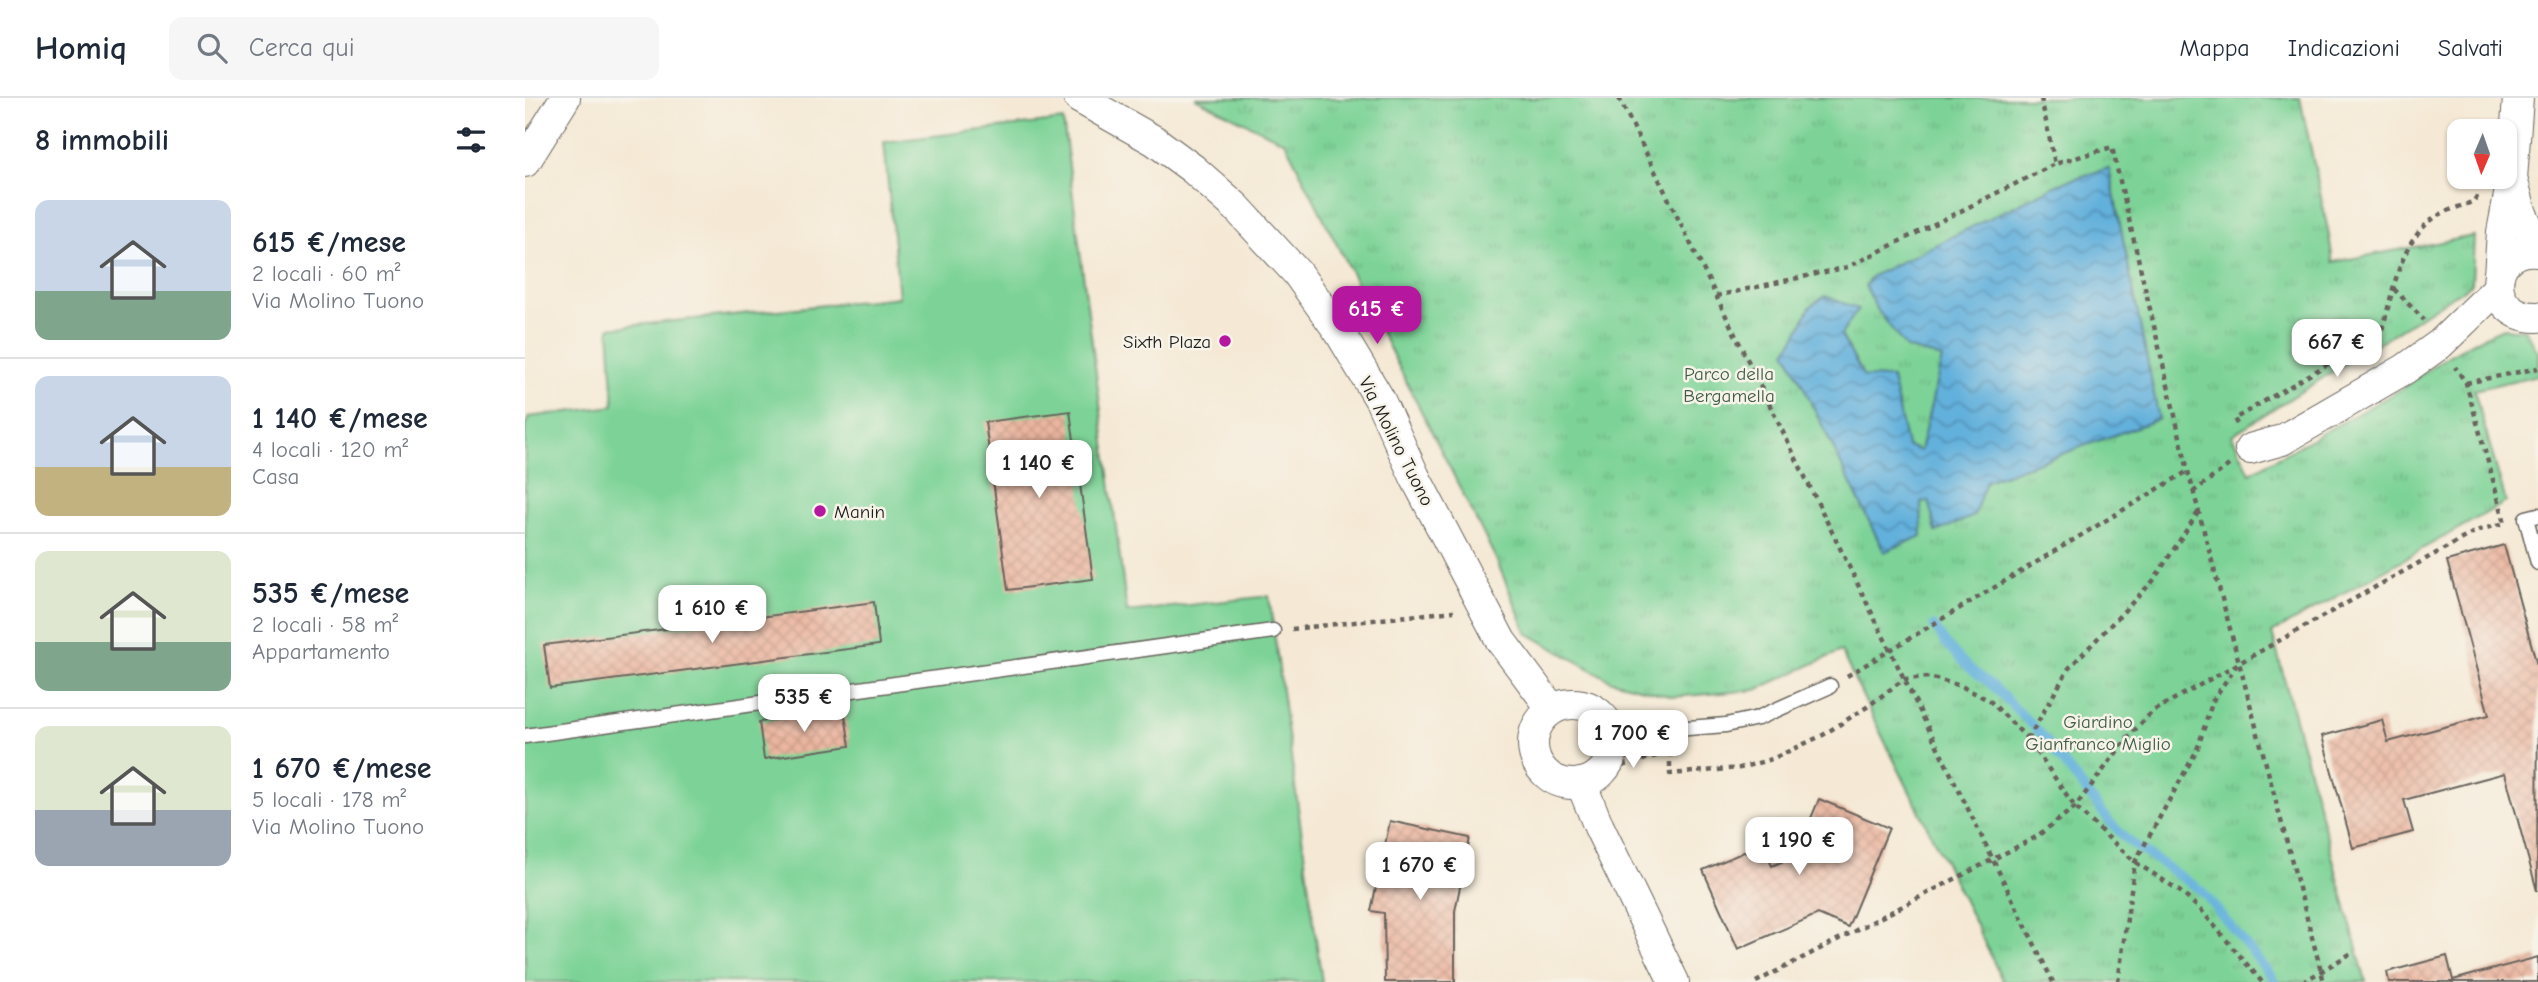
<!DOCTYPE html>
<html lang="it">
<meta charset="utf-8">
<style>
:root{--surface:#fff;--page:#f6f6f7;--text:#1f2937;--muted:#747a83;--line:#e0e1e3;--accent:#b5179e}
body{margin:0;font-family:"Comic Neue",sans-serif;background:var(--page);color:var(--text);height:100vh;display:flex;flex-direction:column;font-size:26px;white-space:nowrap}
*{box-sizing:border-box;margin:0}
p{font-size:23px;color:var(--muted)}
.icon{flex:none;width:38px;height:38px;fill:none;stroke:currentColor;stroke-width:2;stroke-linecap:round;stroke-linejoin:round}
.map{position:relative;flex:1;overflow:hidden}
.drawer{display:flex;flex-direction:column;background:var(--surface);width:525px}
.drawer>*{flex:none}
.needle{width:46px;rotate:182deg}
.fabs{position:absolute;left:1922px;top:21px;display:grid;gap:14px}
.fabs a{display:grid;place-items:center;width:70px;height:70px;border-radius:14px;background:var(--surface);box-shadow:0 2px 5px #0004;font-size:35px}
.price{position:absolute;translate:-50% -60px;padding:0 16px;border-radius:14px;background:#fff;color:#222;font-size:23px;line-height:46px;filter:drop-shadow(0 2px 4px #0008)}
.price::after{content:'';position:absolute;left:50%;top:42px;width:21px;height:16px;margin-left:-10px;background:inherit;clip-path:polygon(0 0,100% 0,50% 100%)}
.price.active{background:var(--accent);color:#fff}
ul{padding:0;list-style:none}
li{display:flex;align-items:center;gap:21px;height:175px;padding:0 35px}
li+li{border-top:2px solid var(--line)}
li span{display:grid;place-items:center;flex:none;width:196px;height:140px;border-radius:14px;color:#555}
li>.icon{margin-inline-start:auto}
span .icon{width:84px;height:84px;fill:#fffc;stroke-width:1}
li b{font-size:30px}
h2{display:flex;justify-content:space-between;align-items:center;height:84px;padding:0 35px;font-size:30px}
header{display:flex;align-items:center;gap:42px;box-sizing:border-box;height:98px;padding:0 35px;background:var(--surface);border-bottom:2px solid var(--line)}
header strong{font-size:33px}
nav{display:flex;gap:38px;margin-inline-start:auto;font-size:24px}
.search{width:490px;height:63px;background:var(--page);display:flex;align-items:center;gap:18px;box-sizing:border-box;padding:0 24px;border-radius:14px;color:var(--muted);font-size:26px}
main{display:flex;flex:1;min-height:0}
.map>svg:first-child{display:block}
</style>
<header>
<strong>Homiq</strong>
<div class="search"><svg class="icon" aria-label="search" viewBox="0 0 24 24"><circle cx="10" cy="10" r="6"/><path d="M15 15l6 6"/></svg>Cerca qui</div>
<nav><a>Mappa</a><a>Indicazioni</a><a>Salvati</a></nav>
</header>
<main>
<section class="drawer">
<h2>8 immobili<svg class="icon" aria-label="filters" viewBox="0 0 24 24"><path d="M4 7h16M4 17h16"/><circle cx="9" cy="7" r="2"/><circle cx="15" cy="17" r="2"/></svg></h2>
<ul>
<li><span style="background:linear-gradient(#c9d6e8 65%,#7fa58c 0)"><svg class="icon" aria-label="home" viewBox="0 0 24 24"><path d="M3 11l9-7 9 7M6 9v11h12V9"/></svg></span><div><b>615 €/mese</b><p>2 locali · 60 m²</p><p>Via Molino Tuono</p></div></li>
<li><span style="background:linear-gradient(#c9d6e8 65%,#c2b280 0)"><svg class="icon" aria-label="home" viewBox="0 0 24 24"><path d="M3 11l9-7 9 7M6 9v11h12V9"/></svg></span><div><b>1 140 €/mese</b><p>4 locali · 120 m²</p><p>Casa</p></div></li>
<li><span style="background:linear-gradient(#dfe7d0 65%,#7fa58c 0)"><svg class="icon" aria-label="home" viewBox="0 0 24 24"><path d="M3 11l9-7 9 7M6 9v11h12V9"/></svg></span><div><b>535 €/mese</b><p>2 locali · 58 m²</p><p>Appartamento</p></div></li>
<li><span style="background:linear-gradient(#dfe7d0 60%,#9aa5b1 0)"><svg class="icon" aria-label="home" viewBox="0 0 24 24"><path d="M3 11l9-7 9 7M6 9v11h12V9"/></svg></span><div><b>1 670 €/mese</b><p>5 locali · 178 m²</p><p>Via Molino Tuono</p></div></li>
</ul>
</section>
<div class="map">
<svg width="2013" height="884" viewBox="0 0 2013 884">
<defs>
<pattern id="park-tufts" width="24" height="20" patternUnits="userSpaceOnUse" patternTransform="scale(1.75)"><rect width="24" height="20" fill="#7dd397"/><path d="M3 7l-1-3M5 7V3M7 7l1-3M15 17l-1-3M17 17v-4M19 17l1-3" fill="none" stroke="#6bb582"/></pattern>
<pattern id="water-waves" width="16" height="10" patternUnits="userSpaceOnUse" patternTransform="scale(1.75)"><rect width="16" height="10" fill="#62b0dc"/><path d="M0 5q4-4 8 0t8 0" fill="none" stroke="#508eb2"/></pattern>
<pattern id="building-cross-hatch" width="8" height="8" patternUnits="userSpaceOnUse" patternTransform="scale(1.75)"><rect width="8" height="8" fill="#ebb6a0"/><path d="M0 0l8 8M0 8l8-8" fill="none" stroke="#c99c89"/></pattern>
</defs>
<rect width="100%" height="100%" fill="#f7f3e8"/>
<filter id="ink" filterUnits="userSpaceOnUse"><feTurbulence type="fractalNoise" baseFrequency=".0143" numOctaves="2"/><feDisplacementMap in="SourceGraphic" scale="14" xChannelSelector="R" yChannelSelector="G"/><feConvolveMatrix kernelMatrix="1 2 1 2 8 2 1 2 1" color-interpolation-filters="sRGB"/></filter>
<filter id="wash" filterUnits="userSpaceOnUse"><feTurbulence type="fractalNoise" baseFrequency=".00686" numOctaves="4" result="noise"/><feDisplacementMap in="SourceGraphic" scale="28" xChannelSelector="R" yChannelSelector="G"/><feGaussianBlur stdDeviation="1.57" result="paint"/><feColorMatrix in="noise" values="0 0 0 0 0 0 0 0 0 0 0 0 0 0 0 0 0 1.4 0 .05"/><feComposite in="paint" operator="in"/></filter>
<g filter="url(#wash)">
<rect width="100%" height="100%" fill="#f5e9d5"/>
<!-- grass -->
<polygon fill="#7dd397" stroke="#4c785a" stroke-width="2" points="538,22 602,514 744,498 797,884 0,884 0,328 4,319 89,308 84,230 374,199 359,44"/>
<!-- park -->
<path fill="url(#park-tufts)" stroke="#4c785a" stroke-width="2" d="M670 0H1775L1804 137 1808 164 1949 138 1947 186 1707 337 1725 375 1875 292 1923 258 1958 239 1978 230 2000 232 2013 254V277L1949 292 1981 404 1747 535 1841 884H1478C1426 772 1368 664 1316 553L1231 592 1148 599 1087 583 1002 535 971 461 760 44Z"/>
<!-- water -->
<polygon fill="url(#water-waves)" stroke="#3f667c" stroke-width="2" points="1584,70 1634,321 1461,383 1449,418 1411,434 1404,403 1396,404 1397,438 1359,454 1261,253 1271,238 1285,209 1300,198 1333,211 1316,237 1339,279 1367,280 1382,348 1395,353 1417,260 1381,250 1351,210 1340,188 1347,178 1538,84"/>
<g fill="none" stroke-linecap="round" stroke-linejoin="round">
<!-- stream -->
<polyline stroke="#62b0dc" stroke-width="9" points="1409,528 1422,547 1443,569 1468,588 1517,637 1585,724 1603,743 1677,793 1751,884"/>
</g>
<g id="blocks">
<!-- building -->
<g fill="url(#building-cross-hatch)">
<polygon points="545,313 568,481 483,492 460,324"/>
<polygon points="1979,447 2013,571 2012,793 1980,675 1879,702 1888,734 1828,750 1797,638 1857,622 1863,644 1964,617 1922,463"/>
<polygon points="349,504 354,547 25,590 19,547"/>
<polygon points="319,611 325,648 239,661 234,624"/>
<polygon points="1294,701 1364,730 1323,829 1293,816 1213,851 1178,772 1237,746 1247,768 1268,759 1269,761"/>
<polygon points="865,723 945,740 930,813 930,884 860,884 859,815 846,813"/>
<polygon points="1922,858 1928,882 2013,859 2013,884 1864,884 1862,874"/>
</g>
</g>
</g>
<g filter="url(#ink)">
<use href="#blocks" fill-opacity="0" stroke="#68645d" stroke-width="2"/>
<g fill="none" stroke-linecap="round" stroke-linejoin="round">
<defs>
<g id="service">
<polyline points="2013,417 2001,420 2013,465"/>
<polyline points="1087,636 1201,627 1233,620 1305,588"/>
<polyline points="0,638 748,533"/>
</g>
<g id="minor">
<polyline points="554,0 630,43 668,71 711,109 772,175 815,235 855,302 890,379 976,543 1027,611"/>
<polyline points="0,64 40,0"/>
<polyline points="1988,84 1997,116 2013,148"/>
<path d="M2013 153C1962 147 1958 220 2013 219"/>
<polyline points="1974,177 1977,134 1987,81 1993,0"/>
<polyline points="1725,351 1757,342 1880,271 1915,246 1973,190"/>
<circle cx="1048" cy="646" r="40"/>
<polyline points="1056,685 1074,729 1149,884"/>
</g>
</defs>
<!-- service casing -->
<use href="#service" stroke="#68645d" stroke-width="17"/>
<!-- minor casing -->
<use href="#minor" stroke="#68645d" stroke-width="32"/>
<!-- path -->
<g stroke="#68645d" stroke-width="4.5" stroke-dasharray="5 5" stroke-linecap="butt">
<polyline points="1094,0 1528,884"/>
<polyline points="1516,0 1530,66 1587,49 1663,373 1799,884"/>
<polyline points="1869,191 1899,222"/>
<polyline points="1191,198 1323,169 1530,66"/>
<polyline points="1941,285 2013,270"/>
<path d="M1712 326 1709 321 1856 235C1868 197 1873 146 1908 121 1920 112 1936 109 1949 103L1952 98"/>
<polyline points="1668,394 1704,367"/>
<polyline points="767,531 929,513"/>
<polyline points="1322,578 1663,373"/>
<polyline points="1503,641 1544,570 1628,483 1674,413"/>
<polyline points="1145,654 1145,676 1215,670 1247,661 1298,637 1342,609 1379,581 1404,579 1436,588 1465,603 1503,641 1550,709 1610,764 1652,791 1676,812 1737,884"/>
<polyline points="1085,682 1094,669 1134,657"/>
<polyline points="1231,884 1511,739 1550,709 1604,638 1628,613 1951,433 1980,425 1941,285 1930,269"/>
<polyline points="1593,884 1610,764 1672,652 1688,602 1713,565"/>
<polyline points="1778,884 1825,856"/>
</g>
<!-- service -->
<use href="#service" stroke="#fff" stroke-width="14"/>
<!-- minor -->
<use href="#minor" stroke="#fff" stroke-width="30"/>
</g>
</g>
<!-- markers -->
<g fill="#b5179e" stroke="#f7f3e8" stroke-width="2.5">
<circle cx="700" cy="243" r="7"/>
<circle cx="295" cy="413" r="7"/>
</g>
<g text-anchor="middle" stroke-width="5" stroke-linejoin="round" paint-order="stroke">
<!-- poi labels -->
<g font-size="19" fill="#1c1c1c" stroke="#f7f3e8" text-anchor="end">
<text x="686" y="250">Sixth Plaza</text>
<text x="309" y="420" text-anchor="start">Manin</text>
</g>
<!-- park labels -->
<g font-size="19" fill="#3e5c47" stroke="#f7f3e8">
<text x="1204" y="282">Parco della<tspan x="1204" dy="22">Bergamella</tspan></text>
<text x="1573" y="630">Giardino<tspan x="1573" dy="22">Gianfranco Miglio</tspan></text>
</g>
<!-- street labels -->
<g font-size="19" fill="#1c1c1c" stroke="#f7f3e8">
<text transform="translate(872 343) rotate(63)" y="7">Via Molino Tuono</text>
</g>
</g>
</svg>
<div class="fabs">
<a><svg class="needle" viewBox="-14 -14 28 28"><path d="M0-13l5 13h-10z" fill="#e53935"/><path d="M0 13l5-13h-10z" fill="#747a83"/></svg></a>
</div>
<b class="price active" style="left:852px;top:248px">615 €</b>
<b class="price" style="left:1812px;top:281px">667 €</b>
<b class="price" style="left:514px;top:402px">1 140 €</b>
<b class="price" style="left:187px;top:547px">1 610 €</b>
<b class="price" style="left:279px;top:636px">535 €</b>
<b class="price" style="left:1108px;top:672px">1 700 €</b>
<b class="price" style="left:1274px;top:779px">1 190 €</b>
<b class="price" style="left:895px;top:804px">1 670 €</b>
</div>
</main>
